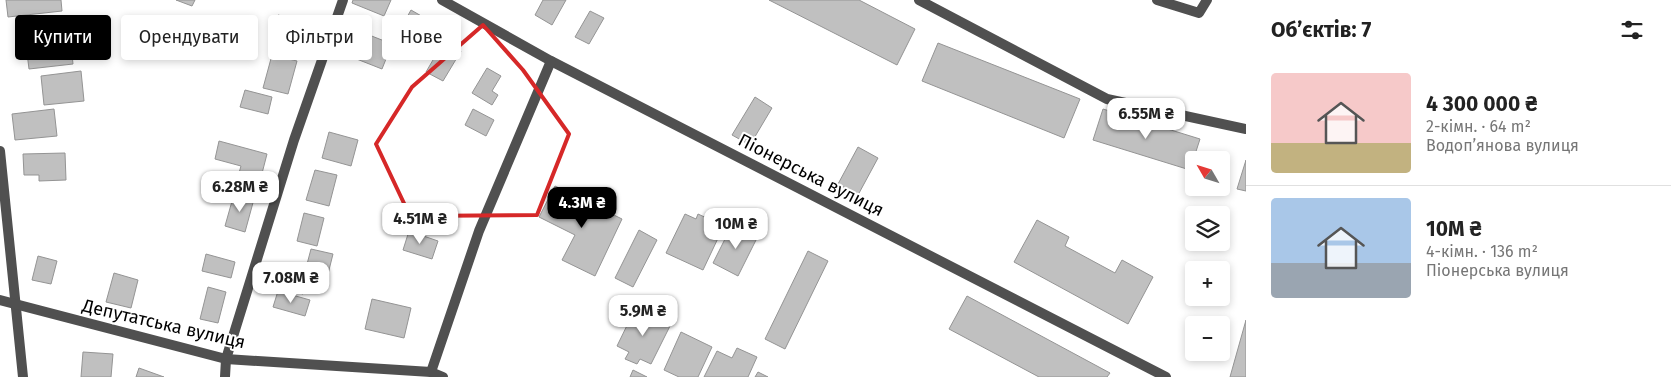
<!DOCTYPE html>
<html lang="uk">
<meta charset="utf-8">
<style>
:root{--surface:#fff;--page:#f6f6f6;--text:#222;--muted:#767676;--line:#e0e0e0;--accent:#000}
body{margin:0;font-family:"Fira Sans",sans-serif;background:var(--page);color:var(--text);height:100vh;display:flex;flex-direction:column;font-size:19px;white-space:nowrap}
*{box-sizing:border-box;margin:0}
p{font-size:16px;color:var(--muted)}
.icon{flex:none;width:28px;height:28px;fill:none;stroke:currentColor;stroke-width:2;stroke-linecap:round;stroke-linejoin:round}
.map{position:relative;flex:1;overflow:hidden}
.panel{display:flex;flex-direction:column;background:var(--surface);width:425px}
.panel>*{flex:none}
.hud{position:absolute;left:15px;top:15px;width:475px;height:45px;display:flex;gap:10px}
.needle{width:32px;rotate:309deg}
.buttons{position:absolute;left:1185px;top:151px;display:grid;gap:10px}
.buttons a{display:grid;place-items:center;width:45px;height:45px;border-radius:5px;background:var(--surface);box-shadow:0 2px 8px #0003;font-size:25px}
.price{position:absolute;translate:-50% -42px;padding:0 11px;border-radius:10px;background:#fff;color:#222;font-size:16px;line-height:32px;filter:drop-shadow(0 1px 2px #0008)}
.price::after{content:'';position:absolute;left:50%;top:30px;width:15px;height:11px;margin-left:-8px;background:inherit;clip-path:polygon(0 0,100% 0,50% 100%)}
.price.current{background:var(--accent);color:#fff}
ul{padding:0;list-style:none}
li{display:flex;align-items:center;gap:15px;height:125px;padding:0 25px}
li+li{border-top:1px solid var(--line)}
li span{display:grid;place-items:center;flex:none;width:140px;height:100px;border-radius:5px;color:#555}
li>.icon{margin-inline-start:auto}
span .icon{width:60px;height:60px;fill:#fffc;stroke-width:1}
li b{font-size:21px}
h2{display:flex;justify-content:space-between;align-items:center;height:60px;padding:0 25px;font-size:21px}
.chip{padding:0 18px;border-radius:5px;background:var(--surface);box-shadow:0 2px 8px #0003;font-size:18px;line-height:45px}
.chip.current{background:var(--accent);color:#fff}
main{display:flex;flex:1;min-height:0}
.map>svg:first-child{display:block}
</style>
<main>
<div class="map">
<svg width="1246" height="377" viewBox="0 0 1246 377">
<rect width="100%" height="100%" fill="#fff"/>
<!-- building -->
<g fill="#c0c0c0" stroke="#949494">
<polygon points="6,0 61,0 62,11 8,17"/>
<polygon points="176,0 195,0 192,6"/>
<polygon points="353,0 391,0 384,16 352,3"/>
<polygon points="543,0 566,0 552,25 535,15"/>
<polygon points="769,0 859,0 915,29 897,65"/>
<polygon points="411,10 442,28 430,49 422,45 418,53 406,46 409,39 398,33"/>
<polygon points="590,11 604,18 589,44 575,37"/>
<polygon points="278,15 307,23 300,47 272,40"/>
<polygon points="69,26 73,64 29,69 27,53 47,51 44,29"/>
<polygon points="359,31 392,44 382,69 349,56"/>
<polygon points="444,41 461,51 443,81 426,72"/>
<polygon points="938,43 1080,99 1064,138 922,81"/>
<polygon points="272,55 297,61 288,94 263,88"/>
<polygon points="487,68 501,76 492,91 498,95 492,105 472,93"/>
<polygon points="81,71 84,101 44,105 41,76"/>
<polygon points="245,90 272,97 268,114 240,107"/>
<polygon points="755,97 772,108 750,145 732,135"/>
<polygon points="54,109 57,136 15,140 12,114"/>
<polygon points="473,109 494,120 486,136 465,125"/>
<polygon points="1103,109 1200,139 1190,170 1093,140"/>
<polygon points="329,132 358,140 351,166 322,158"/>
<polygon points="219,141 267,154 259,185 237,180 241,166 215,159"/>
<polygon points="858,147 878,158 858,195 838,184"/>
<polygon points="65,153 66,180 39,181 39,175 24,175 23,154"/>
<polygon points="1246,160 1246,191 1237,189"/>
<polygon points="315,170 337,175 329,206 306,200"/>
<polygon points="555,186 622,219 595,276 562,260 575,235 539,217"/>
<polygon points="234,194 254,199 245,232 225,226"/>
<polygon points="304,213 324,218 317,246 297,241"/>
<polygon points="685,214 696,219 698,214 711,220 708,228 720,234 703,270 666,253"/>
<polygon points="1037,220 1069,237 1065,246 1115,273 1122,260 1153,277 1128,324 1014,262"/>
<polygon points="733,223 758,236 738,276 713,263"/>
<polygon points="639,230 657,240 633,287 615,278"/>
<polygon points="409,231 438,241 432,259 403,250"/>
<polygon points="311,249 333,254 328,274 306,268"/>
<polygon points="808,251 828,261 785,349 765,339"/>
<polygon points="206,254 235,262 231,278 202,271"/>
<polygon points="38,256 57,261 51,284 32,280"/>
<polygon points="284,266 309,272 303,294 279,287"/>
<polygon points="114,273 138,280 131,308 106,302"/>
<polygon points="208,287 226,292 218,323 200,319"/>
<polygon points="278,291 310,300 305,316 273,307"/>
<polygon points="967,296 1110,373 1107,377 1039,377 949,329"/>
<polygon points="372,299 411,308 404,338 365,329"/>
<polygon points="635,309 670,326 651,364 640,359 637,364 625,359 629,352 617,346"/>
<polygon points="1246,320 1246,377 1230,377"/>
<polygon points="681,332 712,347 698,377 679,377 664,370"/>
<polygon points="737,348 757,357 748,377 704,377 717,351 732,358"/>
<polygon points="83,352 113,354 111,377 81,377"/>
<polygon points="139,368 164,377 136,377"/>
<polygon points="633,370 647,377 630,377"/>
<polygon points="758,372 768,377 755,377"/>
</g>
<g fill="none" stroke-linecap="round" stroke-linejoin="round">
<!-- service -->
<polyline stroke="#505050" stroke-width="10" points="1157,0 1199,13 1207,0"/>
<!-- minor -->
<g stroke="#505050" stroke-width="10">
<polyline points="442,0 551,61 1166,377"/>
<polyline points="919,0 1107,99 1246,129"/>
<polyline points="0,151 23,377"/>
<polyline points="431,372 479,231 551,61"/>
<polyline points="225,377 226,359 294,140 343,0"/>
</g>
<!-- tertiary -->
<polyline stroke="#505050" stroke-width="10" points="0,300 226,359 431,372 443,377"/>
</g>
<!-- marked area -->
<path fill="none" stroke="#d62828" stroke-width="4" stroke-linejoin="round" d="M483 25 523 70 569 134 537 215 410 216 376 144 412 87Z"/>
<g text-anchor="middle" stroke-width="4" stroke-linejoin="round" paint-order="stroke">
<!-- street labels -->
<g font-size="18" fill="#000" stroke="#fff">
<text transform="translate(811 175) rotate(27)" y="6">Піонерська вулиця</text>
<text transform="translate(164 324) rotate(13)" y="6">Депутатська вулиця</text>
</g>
</g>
</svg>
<div class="buttons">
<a><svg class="needle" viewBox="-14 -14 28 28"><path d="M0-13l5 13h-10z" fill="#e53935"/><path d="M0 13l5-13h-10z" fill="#767676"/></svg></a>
<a><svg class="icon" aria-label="layers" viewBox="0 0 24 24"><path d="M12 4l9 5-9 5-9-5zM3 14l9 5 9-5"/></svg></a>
<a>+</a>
<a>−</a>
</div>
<b class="price" style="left:1146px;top:140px">6.55M ₴</b>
<b class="price" style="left:240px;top:213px">6.28M ₴</b>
<b class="price current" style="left:582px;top:229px">4.3M ₴</b>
<b class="price" style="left:420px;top:245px">4.51M ₴</b>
<b class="price" style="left:736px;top:250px">10M ₴</b>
<b class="price" style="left:291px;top:304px">7.08M ₴</b>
<b class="price" style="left:643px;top:337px">5.9M ₴</b>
<div class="hud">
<a class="chip current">Купити</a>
<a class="chip">Орендувати</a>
<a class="chip">Фільтри</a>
<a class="chip">Нове</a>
</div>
</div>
<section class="panel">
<h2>Об’єктів: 7<svg class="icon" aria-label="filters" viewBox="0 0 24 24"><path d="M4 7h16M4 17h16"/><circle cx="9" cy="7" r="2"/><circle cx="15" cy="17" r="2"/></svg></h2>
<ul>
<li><span style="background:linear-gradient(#f6c9c9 70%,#c2b280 0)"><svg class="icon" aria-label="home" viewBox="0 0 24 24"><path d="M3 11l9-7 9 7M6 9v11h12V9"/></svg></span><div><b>4 300 000 ₴</b><p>2-кімн. · 64 m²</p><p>Водоп’янова вулиця</p></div></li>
<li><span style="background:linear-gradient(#a9c7e8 65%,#9aa5b1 0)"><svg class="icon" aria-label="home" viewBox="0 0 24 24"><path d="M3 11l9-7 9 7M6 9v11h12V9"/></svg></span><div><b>10M ₴</b><p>4-кімн. · 136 m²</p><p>Піонерська вулиця</p></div></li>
</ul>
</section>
</main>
